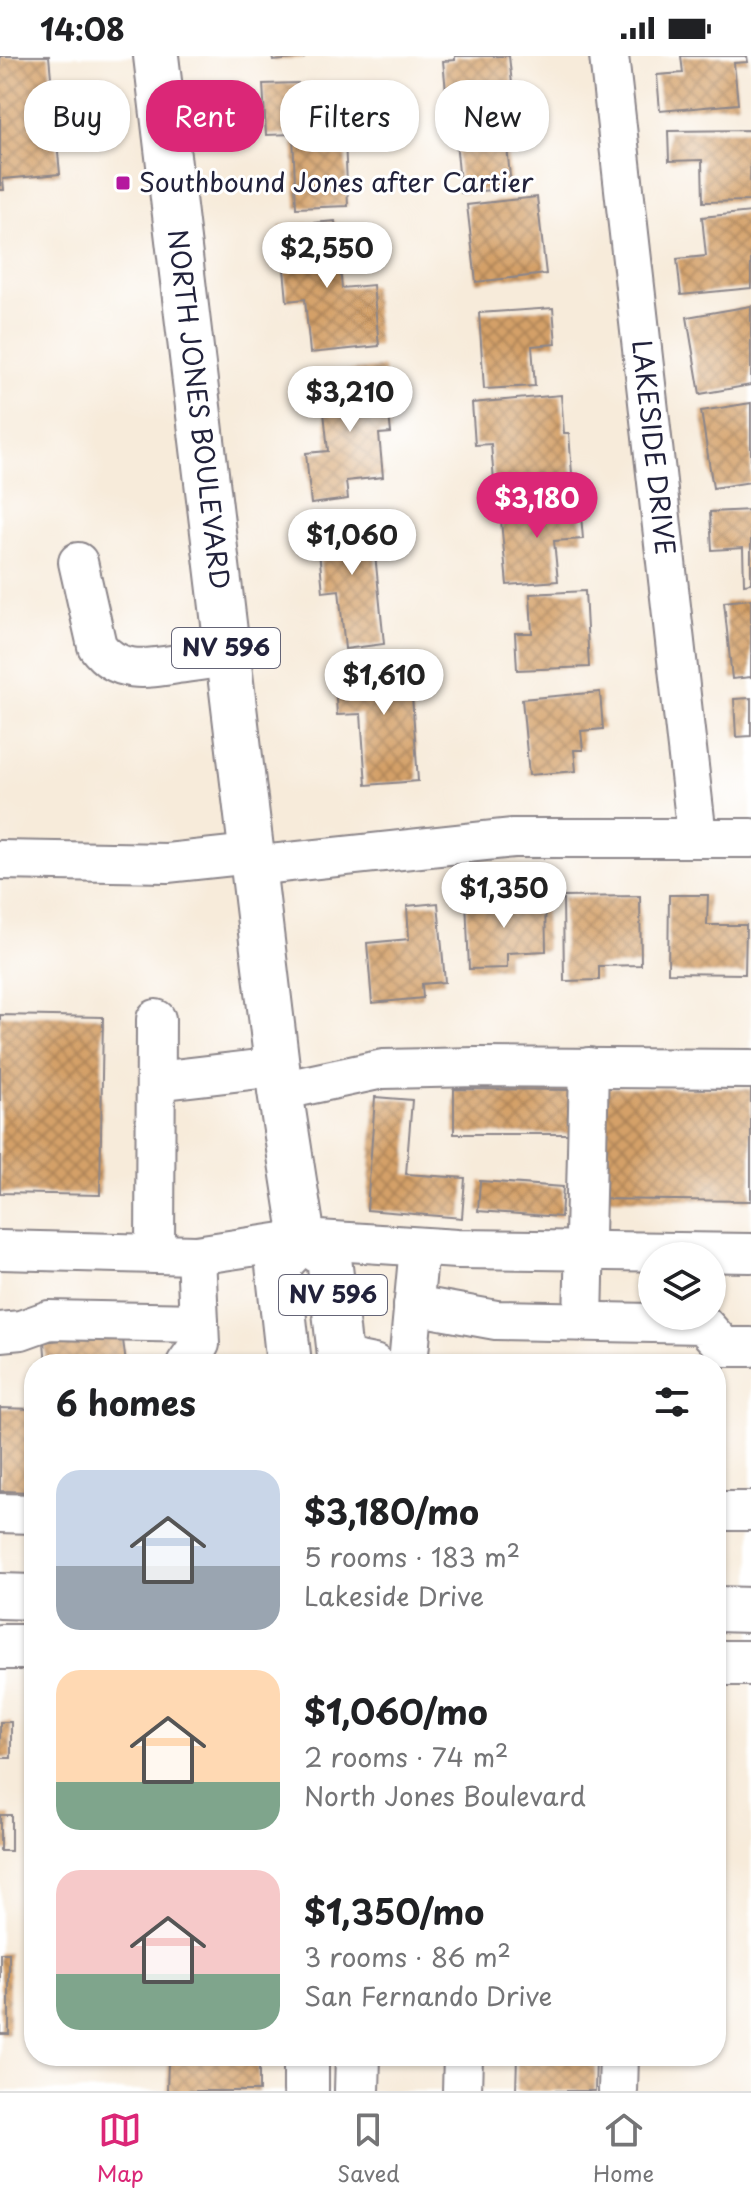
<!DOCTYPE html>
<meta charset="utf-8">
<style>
:root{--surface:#fff;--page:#f6f6f6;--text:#202124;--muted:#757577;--line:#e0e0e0;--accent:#db2777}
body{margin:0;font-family:"Playpen Sans",sans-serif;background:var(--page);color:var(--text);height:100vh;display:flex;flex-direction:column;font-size:30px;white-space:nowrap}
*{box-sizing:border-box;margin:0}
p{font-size:26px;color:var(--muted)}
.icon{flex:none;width:44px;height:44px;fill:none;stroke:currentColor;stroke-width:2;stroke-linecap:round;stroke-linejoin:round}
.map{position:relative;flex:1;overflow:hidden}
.details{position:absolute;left:24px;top:1298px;width:702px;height:712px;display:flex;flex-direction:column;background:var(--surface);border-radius:32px;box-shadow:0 2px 6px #0004}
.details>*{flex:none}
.guide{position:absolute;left:24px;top:24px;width:704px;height:72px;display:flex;gap:16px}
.buttons{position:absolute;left:638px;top:1186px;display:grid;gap:16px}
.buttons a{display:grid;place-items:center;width:88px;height:88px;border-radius:50%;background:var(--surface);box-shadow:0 2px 6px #0004;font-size:40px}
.price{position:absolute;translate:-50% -68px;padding:0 18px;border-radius:28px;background:#fff;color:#222;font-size:26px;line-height:52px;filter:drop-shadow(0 2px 4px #0008)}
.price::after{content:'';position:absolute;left:50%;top:48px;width:24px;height:18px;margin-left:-12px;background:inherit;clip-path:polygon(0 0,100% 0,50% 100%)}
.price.active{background:var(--accent);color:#fff}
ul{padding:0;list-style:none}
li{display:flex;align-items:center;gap:24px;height:200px;padding:0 32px}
li span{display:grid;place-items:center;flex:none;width:224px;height:160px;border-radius:24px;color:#555}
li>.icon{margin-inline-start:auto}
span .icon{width:96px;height:96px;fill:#fffc;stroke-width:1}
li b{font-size:34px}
h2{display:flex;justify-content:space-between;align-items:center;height:96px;padding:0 32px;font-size:34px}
.chip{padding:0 28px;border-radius:32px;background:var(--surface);box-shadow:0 2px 6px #0004;font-size:28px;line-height:72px}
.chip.active{background:var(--accent);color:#fff}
.status{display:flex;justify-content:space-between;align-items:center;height:56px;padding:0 40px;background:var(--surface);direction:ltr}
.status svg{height:22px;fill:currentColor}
.tab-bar{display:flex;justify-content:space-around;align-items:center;height:112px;border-top:2px solid var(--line);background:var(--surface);font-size:22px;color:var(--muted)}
.tab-bar a{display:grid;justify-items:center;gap:4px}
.tab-bar .active{color:var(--accent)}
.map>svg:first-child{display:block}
</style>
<div class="status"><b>14:08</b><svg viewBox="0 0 49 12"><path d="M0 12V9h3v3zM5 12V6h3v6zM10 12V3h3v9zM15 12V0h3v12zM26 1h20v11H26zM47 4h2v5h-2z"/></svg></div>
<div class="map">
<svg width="751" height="2035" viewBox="0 0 751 2035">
<defs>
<pattern id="building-cross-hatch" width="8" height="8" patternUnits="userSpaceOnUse" patternTransform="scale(2)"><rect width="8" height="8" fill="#d4a068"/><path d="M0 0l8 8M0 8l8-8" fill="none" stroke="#ac8257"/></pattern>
</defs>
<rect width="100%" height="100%" fill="#fff"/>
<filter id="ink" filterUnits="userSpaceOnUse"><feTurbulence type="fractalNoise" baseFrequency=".0125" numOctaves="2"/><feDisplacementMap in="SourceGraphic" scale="16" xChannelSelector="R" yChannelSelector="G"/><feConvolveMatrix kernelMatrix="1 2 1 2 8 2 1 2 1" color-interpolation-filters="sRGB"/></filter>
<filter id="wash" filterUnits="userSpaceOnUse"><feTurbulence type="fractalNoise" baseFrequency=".006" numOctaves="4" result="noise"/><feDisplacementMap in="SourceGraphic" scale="32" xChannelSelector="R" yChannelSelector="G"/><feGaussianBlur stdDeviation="1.8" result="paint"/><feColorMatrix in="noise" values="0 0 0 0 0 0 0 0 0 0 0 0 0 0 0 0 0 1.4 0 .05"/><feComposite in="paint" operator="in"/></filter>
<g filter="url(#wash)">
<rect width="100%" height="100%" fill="#f7ebda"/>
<g id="blocks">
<!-- building -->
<g fill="url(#building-cross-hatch)">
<polygon points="0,0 49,0 60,118 3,123 4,134 0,134"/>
<polygon points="272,0 304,0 304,2 273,5"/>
<polygon points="455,0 509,0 512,28 446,35 443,5 455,4"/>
<polygon points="681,0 747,0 748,6 734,7 738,48 660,55 657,19 683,17"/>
<polygon points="298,27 299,42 343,40 348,150 296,152 293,78 266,79 263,28"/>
<polygon points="529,57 532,87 507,90 511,132 461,137 454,64"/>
<polygon points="751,74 750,145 703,146 702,104 669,105 668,75"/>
<polygon points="537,141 546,218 476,226 467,149"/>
<polygon points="751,156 751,232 681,239 677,203 706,200 702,161"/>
<polygon points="335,165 342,232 373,229 379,290 310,297 305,243 287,245 280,170"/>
<polygon points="751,250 751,329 700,338 687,261"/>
<polygon points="553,252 556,288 532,290 535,330 484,333 479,257"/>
<polygon points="384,311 391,377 379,378 383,421 346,425 348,443 311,448 306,397 328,395 323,346 330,346 327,317"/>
<polygon points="561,339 564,377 569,377 572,418 494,425 491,388 475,389 472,347"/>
<polygon points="751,347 751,426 713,432 701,355"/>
<polygon points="580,447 583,483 554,485 558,525 507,529 500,454"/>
<polygon points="751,454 751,527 744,528 743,492 712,494 710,456"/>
<polygon points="371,458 384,588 345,593 339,534 323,536 316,464"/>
<polygon points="585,535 589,611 517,614 515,577 532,577 530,538"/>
<polygon points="751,543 751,621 732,623 724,546"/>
<polygon points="371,606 371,615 429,611 431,639 412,640 418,725 366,729 361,658 337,659 334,609"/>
<polygon points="600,636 603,673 581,675 583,694 574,694 576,715 529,719 522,643"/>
<polygon points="751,642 751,680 736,681 734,643"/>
<polygon points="669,839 708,839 707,869 746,869 745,918 668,917"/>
<polygon points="640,840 641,909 599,910 599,924 564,925 563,841"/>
<polygon points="545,841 546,895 507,897 507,912 469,913 466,844"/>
<polygon points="438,847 445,926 422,928 423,942 372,947 367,887 409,883 407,850"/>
<polygon points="0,959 103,961 100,1139 0,1137"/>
<polygon points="602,1031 751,1033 751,1145 596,1143"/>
<polygon points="454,1033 576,1034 576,1078 454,1078"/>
<polygon points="375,1041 412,1044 406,1118 465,1122 462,1162 367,1154"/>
<polygon points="480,1125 563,1131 561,1161 478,1155"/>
<polygon points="122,1276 126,1308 46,1308 44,1286"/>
<polygon points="0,1352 34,1353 34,1436 0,1435"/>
<rect x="0" y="1666" width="11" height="36"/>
<rect x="0" y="1759" width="11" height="36"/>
<rect x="0" y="1897" width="9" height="81"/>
<polygon points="178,2000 255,2000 255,2008 259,2008 259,2035 167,2035 168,2006 178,2006"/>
<polygon points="517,2000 596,2000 595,2035 516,2035"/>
</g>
</g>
</g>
<g filter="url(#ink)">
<use href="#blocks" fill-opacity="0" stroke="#8c868a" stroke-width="2"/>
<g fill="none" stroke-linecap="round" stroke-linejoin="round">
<defs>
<g id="minor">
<path id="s1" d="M609 0 697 781"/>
<path d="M78 506 97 590C117 618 146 613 177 608 194 606 211 603 227 601"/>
<polyline points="0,804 167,807 251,798"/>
<polyline points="252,810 513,782 751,782"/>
<polyline points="156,1025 277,1011"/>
<polyline points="280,1035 383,1013 477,1011 751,1013"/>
<polyline points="0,1194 196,1199 303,1183 457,1193 751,1197"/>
<polyline points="155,1198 156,963"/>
<polyline points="413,1249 496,1264 703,1268 724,1291 751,1291"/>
<polyline points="583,1265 589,1011"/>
<polyline points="0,1276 21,1274 49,1264 199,1267"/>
<polyline points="340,1301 374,1308"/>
<polyline points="186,1308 200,1288 196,1199"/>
<polyline points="408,1308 419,1191"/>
<polyline points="716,1455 751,1455"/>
<polyline points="0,1457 34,1458"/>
<polyline points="462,2035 463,2000"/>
<polyline points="618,2035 619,2000"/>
</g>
<g id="major">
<path id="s2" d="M156 0 280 1035 303 1183 329 1202 341 1308"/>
<polyline points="289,1308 278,1209 303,1183"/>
<polyline points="0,1540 34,1541"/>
<polyline points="716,1553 751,1554"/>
<polyline points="0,1591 34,1591"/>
<polyline points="716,1607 751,1607"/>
<polyline points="306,2035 306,2000"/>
<polyline points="357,2035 358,2000"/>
</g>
</defs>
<!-- minor casing -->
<use href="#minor" stroke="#8c868a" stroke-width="42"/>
<!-- major casing -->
<use href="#major" stroke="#8c868a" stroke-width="48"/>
<!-- minor -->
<use href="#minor" stroke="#fff" stroke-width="38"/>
<!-- major -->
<use href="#major" stroke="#fff" stroke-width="44"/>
</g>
</g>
<!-- markers -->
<rect fill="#b5179e" stroke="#fff" stroke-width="3" x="115" y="119" width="16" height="16" rx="4"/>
<g text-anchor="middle" stroke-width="6" stroke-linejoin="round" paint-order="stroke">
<!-- shield labels -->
<g fill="#fff" stroke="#646476" stroke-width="2">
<rect x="172" y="572" width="108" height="40" rx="6"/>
<rect x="279" y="1219" width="108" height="40" rx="6"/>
</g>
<g font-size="24" font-weight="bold" fill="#22223b">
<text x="226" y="600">NV 596</text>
<text x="333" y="1247">NV 596</text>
</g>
<!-- poi labels -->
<g font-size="26" fill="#22223b" stroke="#fff" text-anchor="start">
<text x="139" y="136">Southbound Jones after Cartier</text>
</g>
<!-- street labels -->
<g font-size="26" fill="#22223b" stroke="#fff">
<text dy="9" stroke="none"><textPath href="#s2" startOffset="356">NORTH JONES BOULEVARD</textPath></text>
<text dy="9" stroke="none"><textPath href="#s1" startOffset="394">LAKESIDE DRIVE</textPath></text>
</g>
</g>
</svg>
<div class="buttons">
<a><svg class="icon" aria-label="layers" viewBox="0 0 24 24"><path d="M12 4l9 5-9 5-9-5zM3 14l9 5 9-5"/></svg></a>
</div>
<b class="price" style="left:327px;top:234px">$2,550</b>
<b class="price" style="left:350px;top:378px">$3,210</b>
<b class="price active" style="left:537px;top:484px">$3,180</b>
<b class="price" style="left:352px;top:521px">$1,060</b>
<b class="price" style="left:384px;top:661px">$1,610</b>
<b class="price" style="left:504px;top:874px">$1,350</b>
<div class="guide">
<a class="chip">Buy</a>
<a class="chip active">Rent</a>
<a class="chip">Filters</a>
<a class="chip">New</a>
</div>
<section class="details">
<h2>6 homes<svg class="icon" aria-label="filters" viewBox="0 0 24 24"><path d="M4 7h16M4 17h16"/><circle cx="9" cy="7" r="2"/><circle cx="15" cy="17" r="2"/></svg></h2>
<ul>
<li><span style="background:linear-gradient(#c9d6e8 60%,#9aa5b1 0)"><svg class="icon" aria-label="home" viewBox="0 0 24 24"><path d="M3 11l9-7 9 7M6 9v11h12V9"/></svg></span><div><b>$3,180/mo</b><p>5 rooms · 183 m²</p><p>Lakeside Drive</p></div></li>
<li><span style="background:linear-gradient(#ffd9b3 70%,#7fa58c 0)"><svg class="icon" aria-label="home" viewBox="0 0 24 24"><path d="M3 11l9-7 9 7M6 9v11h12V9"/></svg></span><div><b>$1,060/mo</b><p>2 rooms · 74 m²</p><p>North Jones Boulevard</p></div></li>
<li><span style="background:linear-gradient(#f6c9c9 65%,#7fa58c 0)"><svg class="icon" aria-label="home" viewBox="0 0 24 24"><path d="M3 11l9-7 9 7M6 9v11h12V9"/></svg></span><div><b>$1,350/mo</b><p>3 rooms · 86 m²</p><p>San Fernando Drive</p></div></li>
</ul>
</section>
</div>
<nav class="tab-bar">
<a class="active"><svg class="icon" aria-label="map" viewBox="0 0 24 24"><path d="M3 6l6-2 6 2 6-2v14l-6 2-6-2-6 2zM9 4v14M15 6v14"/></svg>Map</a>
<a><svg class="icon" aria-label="saved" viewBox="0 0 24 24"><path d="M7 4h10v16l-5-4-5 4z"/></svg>Saved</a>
<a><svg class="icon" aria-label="home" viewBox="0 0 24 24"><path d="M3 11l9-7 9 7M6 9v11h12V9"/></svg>Home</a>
</nav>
